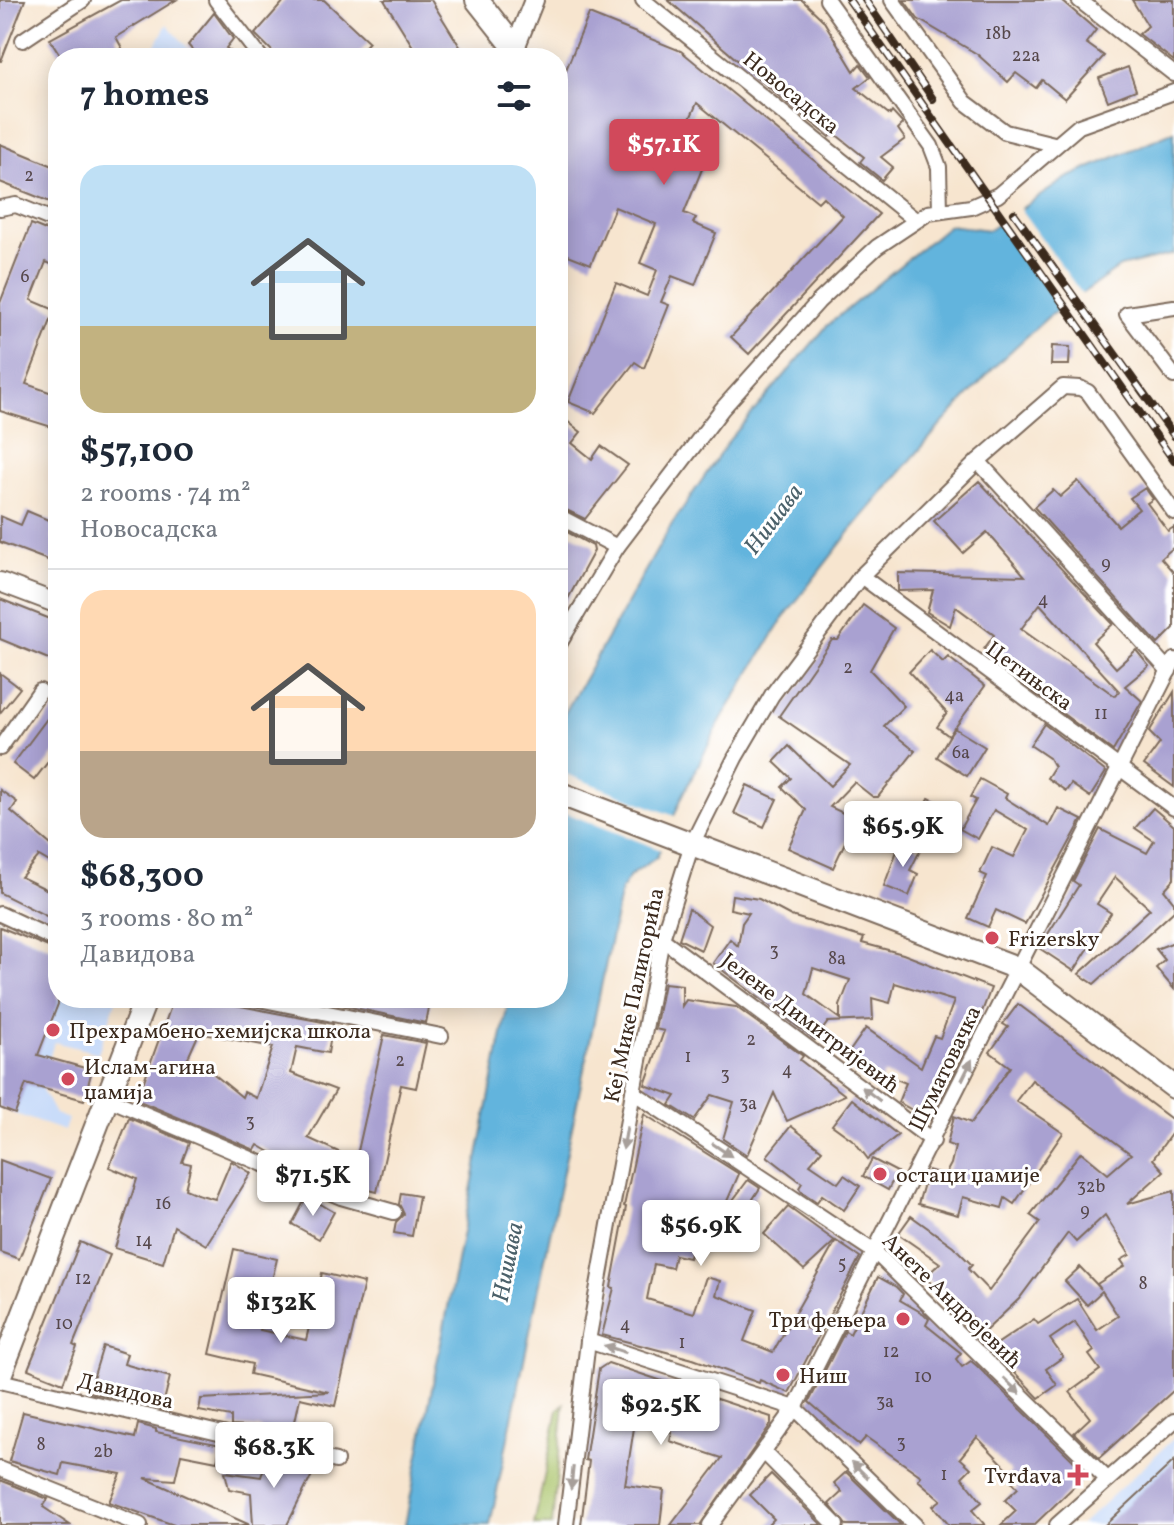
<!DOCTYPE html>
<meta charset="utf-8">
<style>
:root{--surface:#fff;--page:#f2f2f3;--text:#1f2937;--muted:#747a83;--line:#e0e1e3;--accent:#d1495b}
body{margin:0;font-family:Vollkorn,serif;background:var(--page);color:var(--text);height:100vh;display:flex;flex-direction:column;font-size:30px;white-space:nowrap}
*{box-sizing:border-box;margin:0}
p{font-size:26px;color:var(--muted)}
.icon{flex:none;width:44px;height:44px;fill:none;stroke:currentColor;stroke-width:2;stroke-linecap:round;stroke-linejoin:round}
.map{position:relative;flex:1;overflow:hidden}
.panel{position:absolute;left:48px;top:48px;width:520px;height:960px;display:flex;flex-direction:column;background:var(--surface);border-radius:32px;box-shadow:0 4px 20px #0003}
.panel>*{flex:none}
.price{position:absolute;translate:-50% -68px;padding:0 18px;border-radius:8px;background:#fff;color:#222;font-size:26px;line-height:52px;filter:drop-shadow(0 2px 4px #0008)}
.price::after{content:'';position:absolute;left:50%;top:48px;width:24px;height:18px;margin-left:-12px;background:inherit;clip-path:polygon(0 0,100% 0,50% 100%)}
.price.active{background:var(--accent);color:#fff}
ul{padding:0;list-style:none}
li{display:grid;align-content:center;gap:16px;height:424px;padding:0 32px}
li+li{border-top:2px solid var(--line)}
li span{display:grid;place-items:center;height:248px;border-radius:24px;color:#555}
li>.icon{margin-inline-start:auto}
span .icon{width:144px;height:144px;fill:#fffc;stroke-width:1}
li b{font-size:34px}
h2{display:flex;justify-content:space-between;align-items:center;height:96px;padding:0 32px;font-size:34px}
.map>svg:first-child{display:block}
</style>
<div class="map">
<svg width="1174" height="1525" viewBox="0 0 1174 1525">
<rect width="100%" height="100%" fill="#fff"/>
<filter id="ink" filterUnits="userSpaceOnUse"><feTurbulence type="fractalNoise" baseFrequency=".0125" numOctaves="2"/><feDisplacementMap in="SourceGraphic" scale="16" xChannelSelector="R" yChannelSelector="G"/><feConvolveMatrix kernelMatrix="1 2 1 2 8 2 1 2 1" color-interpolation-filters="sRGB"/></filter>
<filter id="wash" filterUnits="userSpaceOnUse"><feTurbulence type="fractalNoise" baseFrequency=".006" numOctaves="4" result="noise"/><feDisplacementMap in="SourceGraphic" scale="32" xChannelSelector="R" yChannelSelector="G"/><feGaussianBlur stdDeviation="1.8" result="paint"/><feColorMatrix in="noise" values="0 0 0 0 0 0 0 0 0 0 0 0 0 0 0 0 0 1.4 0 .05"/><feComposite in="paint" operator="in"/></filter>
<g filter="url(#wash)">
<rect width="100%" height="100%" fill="#f7e5cf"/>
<!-- built -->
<g fill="#c9dcf9">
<polygon points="167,24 197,58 149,58"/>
<polygon points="1,927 58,950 58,998 117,998 98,1053 54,1042 41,1088 55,1114 68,1119 64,1131 15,1114"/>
<polygon points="1174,1438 1174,1525 1081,1525"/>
</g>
<!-- green -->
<polygon fill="#a9c368" stroke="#727643" stroke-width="2" points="564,1404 552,1525 534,1525 558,1410"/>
<!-- water -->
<polygon fill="#62b4dd" stroke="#4e6f7e" stroke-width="2" points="1174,131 1174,254 1120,267 1048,317 1001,360 940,426 852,529 784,617 722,718 682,797 657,857 630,876 621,890 490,1525 405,1525 509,998 558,998 558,725 670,527 730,439 827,326 949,225 989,230 1067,178"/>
<!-- pier -->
<g fill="#f7e5cf">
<polygon points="1018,206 1084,297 1064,311 998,219"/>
<polygon points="558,771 677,817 664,851 558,810"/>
</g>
<g id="blocks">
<!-- building -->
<g fill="#a9a1d1" fill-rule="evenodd">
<polygon points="0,0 25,0 1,61 0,61"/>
<polygon points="121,0 176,0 116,37 122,48 106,58 62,58 50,39"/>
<polygon points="285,0 324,0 369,42 355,58 279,58 255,34"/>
<polygon points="384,0 431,0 467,58 420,58"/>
<polygon points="668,0 802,0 823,20 854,71 860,64 870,77 856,88 890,115 892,112 903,124 898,129 905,139 881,157 893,167 882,180 860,162 864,157 834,133 830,137 781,98"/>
<polygon points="904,0 1061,0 1096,30 1086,43 1104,56 1065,99 1042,80 1036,88 1016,73 1008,82 977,54 918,19"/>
<polygon points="1132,0 1174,0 1174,61 1139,34 1148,26"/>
<polygon points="214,13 233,39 226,48 240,58 199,58 188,45"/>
<polygon points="589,14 681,51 879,214 749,354 731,337 843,216 823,197 818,202 697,103 684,132 708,142 705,150 709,152 684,213 696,218 693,223 716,233 695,285 672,276 661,302 669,305 644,368 635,362 595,413 568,402 616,283 647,296 657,270 640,263 656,224 615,207 591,264 558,251 558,89"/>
<polygon points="1128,67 1136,90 1108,101 1099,78"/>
<polygon points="0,144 58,168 58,205 0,182"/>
<polygon points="31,224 58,235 58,267 46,262 31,300 55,310 26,384 58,395 58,429 0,411 0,303"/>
<polygon points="1052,346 1070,347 1069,365 1051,365"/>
<polygon points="558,414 581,432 572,443 592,459 601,446 628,465 585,519 558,506"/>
<path d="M979 481 1113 624 1093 642 1116 668 1136 650 1149 666 1125 686 1142 701 1113 751 1000 667 1003 662 984 649 994 635 956 607 950 626 927 612 933 590 898 591V573L1025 576 987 532 963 553 934 521ZM1040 604 1119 691 1115 696 1021 629Z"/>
<polygon points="1078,481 1118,526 1139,509 1130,498 1145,488 1153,499 1147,503 1168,531 1174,527 1174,547 1161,558 1174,573 1174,628 1158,644 1034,507 1053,490 1060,497"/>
<polygon points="27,511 58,524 52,538 58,540 58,564 0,542 0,516 21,525"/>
<polygon points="558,527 593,546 594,551 558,617"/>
<polygon points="0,599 58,622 58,663 0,639"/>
<polygon points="863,605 894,628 870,670 904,706 884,726 915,751 878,797 873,797 854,782 830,807 856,819 833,868 788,848 806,810 782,787 791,778 774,762 789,746 830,786 850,765 779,716 832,640 838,640"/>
<polygon points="930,650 943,662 948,657 985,686 949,736 937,727 947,713 909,672"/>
<polygon points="0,673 20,688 0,713"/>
<polygon points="1174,692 1174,787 1144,765 1160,743 1149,732"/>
<polygon points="58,704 58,749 34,780 13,764"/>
<polygon points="1044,724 1106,772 1090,797 1071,784 1066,791 1047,778 1054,767 1049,758 1030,745"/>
<polygon points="954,728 985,747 967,776 937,757"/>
<polygon points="980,779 1007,794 1005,798 1049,826 1058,808 1082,820 1025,924 996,910 988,927 968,918 987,876 980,873 992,847 1014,857 1028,830 994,810 978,839 960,829 976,800 970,797"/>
<polygon points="747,785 777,799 764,827 734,813"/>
<polygon points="0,790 17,802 11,811 58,851 58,867 39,856 21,877 58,895 58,922 0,893"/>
<polygon points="929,798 943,805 925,840 913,830"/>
<polygon points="1153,808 1174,826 1174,879 1164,890 1174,902 1174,911 1094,984 1079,974 1150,909 1115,877 1097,904 1111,913 1074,971 1039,948 1079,885 1073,881 1100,829 1147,853 1154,841 1135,828"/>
<polygon points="901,840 921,849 910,870 918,874 909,896 884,886"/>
<path d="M732 895 759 899 791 916 864 938 862 943 903 954 991 988 974 1033 930 1120 898 1102 906 1083 884 1074 879 1082 845 1058 866 1028 921 1067 934 1036 940 1038 954 1001 895 983 890 1003 872 998 873 1020 828 1022 815 1040 713 963 730 939 738 946 742 923 749 913 730 909ZM813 968 850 980 840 1006V1019L806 994Z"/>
<polygon points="689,909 710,925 701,950 679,939"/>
<polygon points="0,927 58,951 58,1004 38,1055 92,1070 84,1100 26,1084 15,1114 0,1108"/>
<polygon points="1174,942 1174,989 1156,968 1165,960 1156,949"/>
<polygon points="664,983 682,985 682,1006 686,1000 736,1007 803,1056 800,1060 845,1095 787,1121 774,1093 747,1155 723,1139 734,1102 712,1095 694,1120 670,1105 676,1096 645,1085 664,1031 655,1029"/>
<path d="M174 998H199L333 1024 328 1053 297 1047 291 1073 336 1090 308 1138 356 1160 384 1035 426 1043 416 1088 401 1085 377 1192 350 1185 295 1160 292 1165 258 1145 255 1150 137 1100ZM199 1033 273 1047 256 1098 244 1092 242 1097 209 1070 187 1060Z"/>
<polygon points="326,998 431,998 426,1023 326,1002"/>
<polygon points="1018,1004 1174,1121 1174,1130 1153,1159 1164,1171 1127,1204 1174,1191 1174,1390 1099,1458 1074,1433 1090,1418 1070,1392 1100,1370 1089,1355 1094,1351 1075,1322 1050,1339 1063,1357 1046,1369 1057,1385 1039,1398 991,1348 1034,1319 1038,1324 1077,1299 1097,1330 1118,1316 1102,1291 1087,1305 1065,1281 1080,1267 1101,1289 1097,1284 1125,1266 1121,1260 1130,1255 1105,1215 1076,1242 1068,1233 1019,1299 980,1336 968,1323 973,1318 946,1289 941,1294 925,1277 940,1263 898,1234 911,1216 953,1246 972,1265 968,1269 989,1291 1040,1222 1030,1215 1081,1152 1108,1174 1131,1154 1032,1080 1016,1101 1063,1133 1014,1204 1005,1198 1002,1208 963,1197 958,1215 918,1204 928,1170 945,1175 951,1164 955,1147 947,1144 954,1116 971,1123 1010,1067 990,1052 1008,1027 1003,1024"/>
<polygon points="852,1099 898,1135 868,1159 854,1141 832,1125"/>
<polygon points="644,1114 739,1174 710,1240 694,1233 689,1258 675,1255 672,1268 654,1264 647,1299 694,1313 706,1277 720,1281 716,1295 756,1310 744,1341 773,1352 790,1322 811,1330 795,1313 836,1241 860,1257 789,1393 760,1380 759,1383 693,1359 602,1335 614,1288 611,1287 626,1207 624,1206"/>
<polygon points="129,1118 189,1143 182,1162 191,1164 185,1189 197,1194 215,1199 231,1161 251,1173 206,1245 174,1226 163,1263 115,1248 137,1179 109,1167"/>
<polygon points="791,1126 822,1150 810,1164 838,1183 844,1175 860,1186 844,1210 822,1195 817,1202 802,1192 799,1188 802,1183 767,1156"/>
<polygon points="872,1159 897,1172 888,1190 863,1176"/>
<polygon points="0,1160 51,1179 19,1259 0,1252"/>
<polygon points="748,1180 760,1188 744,1213 730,1204"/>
<polygon points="401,1193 419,1196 412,1236 394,1233 396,1222 404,1214 399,1204"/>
<polygon points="307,1196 334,1212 319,1239 292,1224"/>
<polygon points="788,1207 835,1241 804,1270 764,1234"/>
<polygon points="80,1242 110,1255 73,1345 77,1347 63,1383 28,1369"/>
<polygon points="234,1249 277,1259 260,1330 306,1340 322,1273 364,1283 335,1406 300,1398 291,1440 261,1433 262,1428 231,1426 231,1417 199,1411 201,1399 329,1392 250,1374 252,1364 210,1354"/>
<polygon points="878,1277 896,1287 903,1294 900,1300 924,1314 929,1319 926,1325 961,1353 956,1359 962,1367 971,1361 977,1366 1084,1471 1086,1475 1034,1525 1001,1525 1016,1511 1005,1500 1018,1488 1007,1476 1011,1472 977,1437 960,1458 971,1468 962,1477 982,1502 972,1510 985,1525 949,1525 933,1506 941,1500 918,1480 921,1476 866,1437 859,1445 809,1402 845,1331 850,1334"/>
<polygon points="103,1346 127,1354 124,1364 170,1377 162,1409 89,1392"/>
<polygon points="608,1363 771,1417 771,1424 700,1525 671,1525 722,1458 670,1441 672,1433 648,1425 651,1407 620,1398 616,1426 634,1428 625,1485 664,1490 660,1525 581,1525 589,1461 585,1460 599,1369"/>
<polygon points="23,1412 135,1438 138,1424 156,1429 156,1432 221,1445 217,1461 181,1454 175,1480 145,1478 250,1525 174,1525 109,1502 121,1474 63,1463 60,1475 9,1461"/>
<polygon points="268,1455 316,1467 287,1525 253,1525 251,1493 229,1489 225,1472 261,1477"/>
<polygon points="1174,1461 1174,1525 1105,1525"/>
<polygon points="846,1472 901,1525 846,1525 829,1504 842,1492 834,1483"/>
<polygon points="771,1474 822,1525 768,1525 774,1519 750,1495"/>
<polygon points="0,1480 48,1499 43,1507 70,1525 0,1525"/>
</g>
</g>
</g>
<g filter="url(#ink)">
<use href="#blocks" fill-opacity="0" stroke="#7d6b5c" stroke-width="2"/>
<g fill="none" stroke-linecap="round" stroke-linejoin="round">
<defs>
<g id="minor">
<polyline points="216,0 261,58"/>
<polyline points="643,0 914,219"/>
<polyline points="827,0 931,146 939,167 940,211"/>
<polyline points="892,0 965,102 1005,132 1054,144"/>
<polyline points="1079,0 1174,74"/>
<polyline points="23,40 83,0"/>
<polyline points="0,208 16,205 58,222"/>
<polyline points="1174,307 1127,314 1174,376"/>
<polyline points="978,461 1169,671"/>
<polyline points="558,516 617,547"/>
<polyline points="861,576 1174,808"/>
<polyline points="558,646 617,547 722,409 818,302 877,247 928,213 971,207 998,195 1079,126 1174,92"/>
<polyline points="0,748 40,691"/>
<polyline points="0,914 58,941"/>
<polyline points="662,939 933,1141"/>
<polyline points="254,998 441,1036"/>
<polyline points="633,1092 876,1253 1107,1479"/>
<polyline points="107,1098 341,1197 394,1212"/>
<polyline points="588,1341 795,1408 915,1525"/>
<polyline points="0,1381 336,1461"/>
<polyline points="764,1452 836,1525"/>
<polyline points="0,1469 140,1525"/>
<polyline points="566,1525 588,1341 633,1092 662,939 692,844 735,758 772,695 861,576 978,461 1063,387 1080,388 1088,392 1174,512"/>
<polyline points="710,1525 795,1408 1174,660"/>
<polyline points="1057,1525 1174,1421"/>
</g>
<g id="tertiary">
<polyline points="515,48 534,0"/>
<polyline points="0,582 58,604"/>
</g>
<g id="secondary">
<polyline points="477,0 515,48 512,58"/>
<polyline points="558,793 1017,968 1174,1087"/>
<polyline points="0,1375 146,998"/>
</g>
</defs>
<!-- minor casing -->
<use href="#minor" stroke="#7d6b5c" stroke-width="18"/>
<!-- tertiary casing -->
<use href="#tertiary" stroke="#7d6b5c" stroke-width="22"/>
<!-- secondary casing -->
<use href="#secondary" stroke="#7d6b5c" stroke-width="26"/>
<!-- minor -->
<use href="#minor" stroke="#fff" stroke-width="14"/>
<!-- tertiary -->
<use href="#tertiary" stroke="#fff" stroke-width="18"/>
<!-- secondary -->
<use href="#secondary" stroke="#fff" stroke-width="22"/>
<defs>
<g id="rail">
<polyline points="849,0 1174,461"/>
<polyline points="865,0 933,99"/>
<polyline points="1014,213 1174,436"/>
</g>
</defs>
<!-- rail casing -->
<use href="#rail" stroke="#3b2a1e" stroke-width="8"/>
<!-- rail -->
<use href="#rail" stroke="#fff" stroke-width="5" stroke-dasharray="15" stroke-linecap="butt"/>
</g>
<!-- one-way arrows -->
<defs><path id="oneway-solid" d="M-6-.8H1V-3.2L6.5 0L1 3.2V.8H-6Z" transform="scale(2)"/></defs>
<g fill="#a79f9a">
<use href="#oneway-solid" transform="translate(967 1070) rotate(-64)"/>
<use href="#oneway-solid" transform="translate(871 1094) rotate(-143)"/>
<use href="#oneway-solid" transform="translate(625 1138) rotate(100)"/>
<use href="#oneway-solid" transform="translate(722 1150) rotate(34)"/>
<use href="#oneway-solid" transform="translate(615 1349) rotate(-162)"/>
<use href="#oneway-solid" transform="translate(1012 1386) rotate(44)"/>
<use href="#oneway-solid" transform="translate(860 1470) rotate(-135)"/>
<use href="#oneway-solid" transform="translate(572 1478) rotate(96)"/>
</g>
</g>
<!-- markers -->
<g fill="#d1495b" stroke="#fff" stroke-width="3">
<circle cx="992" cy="938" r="8"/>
<circle cx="53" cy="1030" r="8"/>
<circle cx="68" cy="1079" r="8"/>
<circle cx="880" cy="1174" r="8"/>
<circle cx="903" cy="1319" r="8"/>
<circle cx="783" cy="1375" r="8"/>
<path d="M1074 1463h8v8h8v8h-8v8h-8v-8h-8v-8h8z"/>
</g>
<g text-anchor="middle" stroke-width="6" stroke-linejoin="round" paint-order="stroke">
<!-- number labels -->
<g font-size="18" fill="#56484b">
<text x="998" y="39">18b</text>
<text x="1026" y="61">22a</text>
<text x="29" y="181">2</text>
<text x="25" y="282">6</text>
<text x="1106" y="569">9</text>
<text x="1043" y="605">4</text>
<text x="848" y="673">2</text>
<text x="954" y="701">4a</text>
<text x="1101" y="719">11</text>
<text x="961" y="758">6a</text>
<text x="774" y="956">3</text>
<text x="837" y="964">8a</text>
<text x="751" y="1045">2</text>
<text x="688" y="1062">1</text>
<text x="400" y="1066">2</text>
<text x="787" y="1075">4</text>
<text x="725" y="1080">3</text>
<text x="748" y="1109">3a</text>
<text x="250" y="1127">3</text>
<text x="1091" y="1192">32b</text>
<text x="163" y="1209">16</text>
<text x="1085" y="1216">9</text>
<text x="144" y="1246">14</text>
<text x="842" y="1269">5</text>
<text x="83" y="1284">12</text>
<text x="1143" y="1289">8</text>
<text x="64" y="1329">10</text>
<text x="625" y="1330">4</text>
<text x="682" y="1348">1</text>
<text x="891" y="1357">12</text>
<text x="923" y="1382">10</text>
<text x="885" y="1407">3a</text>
<text x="901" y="1448">3</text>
<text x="41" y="1450">8</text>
<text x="103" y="1457">2b</text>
<text x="944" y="1480">1</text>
</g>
<!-- street labels -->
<g font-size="22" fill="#3b2a1e" stroke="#fff">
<text transform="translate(792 92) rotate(39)" y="8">Новосадска</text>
<text transform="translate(1030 675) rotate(36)" y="8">Цетињска</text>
<text transform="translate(633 995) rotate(-78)" y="8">Кеј Мике Палигорића</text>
<text transform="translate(811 1022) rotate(37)" y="8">Јелене Димитријевић</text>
<text transform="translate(944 1068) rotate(-64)" y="8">Шуматовачка</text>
<text transform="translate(953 1300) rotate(44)" y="8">Анете Андрејевић</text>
<text transform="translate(126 1390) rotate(13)" y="8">Давидова</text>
</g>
<!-- poi labels -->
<g font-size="22" fill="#3b2a1e" stroke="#fff" text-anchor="start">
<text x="1008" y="946">Frizersky</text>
<text x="69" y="1038">Прехрамбено-хемијска школа</text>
<text x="84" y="1074">Ислам-агина<tspan x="84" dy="25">џамија</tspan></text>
<text x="896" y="1182">остаци џамије</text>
<text x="887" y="1327" text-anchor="end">Три фењера</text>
<text x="799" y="1383">Ниш</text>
<text x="1062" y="1483" text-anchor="end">Tvrđava</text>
</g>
<!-- water labels -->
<g font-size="24" font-style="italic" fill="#4b616a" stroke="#fff">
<text transform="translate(773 519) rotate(-53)" y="8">Нишава</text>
<text transform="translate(507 1262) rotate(-79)" y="8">Нишава</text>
</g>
</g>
</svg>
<b class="price active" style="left:664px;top:187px">$57.1K</b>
<b class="price" style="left:903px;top:869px">$65.9K</b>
<b class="price" style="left:313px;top:1218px">$71.5K</b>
<b class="price" style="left:701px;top:1268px">$56.9K</b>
<b class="price" style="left:281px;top:1345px">$132K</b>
<b class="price" style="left:661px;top:1447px">$92.5K</b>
<b class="price" style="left:274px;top:1490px">$68.3K</b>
<section class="panel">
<h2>7 homes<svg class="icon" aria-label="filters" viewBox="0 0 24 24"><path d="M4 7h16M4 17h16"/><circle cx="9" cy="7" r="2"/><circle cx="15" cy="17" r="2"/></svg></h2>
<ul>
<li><span style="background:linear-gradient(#bfe0f5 65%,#c2b280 0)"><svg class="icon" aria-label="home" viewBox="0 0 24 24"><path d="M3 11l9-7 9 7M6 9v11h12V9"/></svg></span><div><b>$57,100</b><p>2 rooms · 74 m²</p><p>Новосадска</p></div></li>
<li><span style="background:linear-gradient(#ffd9b3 65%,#b9a48a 0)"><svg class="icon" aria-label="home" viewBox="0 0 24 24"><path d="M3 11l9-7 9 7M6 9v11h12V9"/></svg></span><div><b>$68,300</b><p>3 rooms · 80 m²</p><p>Давидова</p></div></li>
</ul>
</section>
</div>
